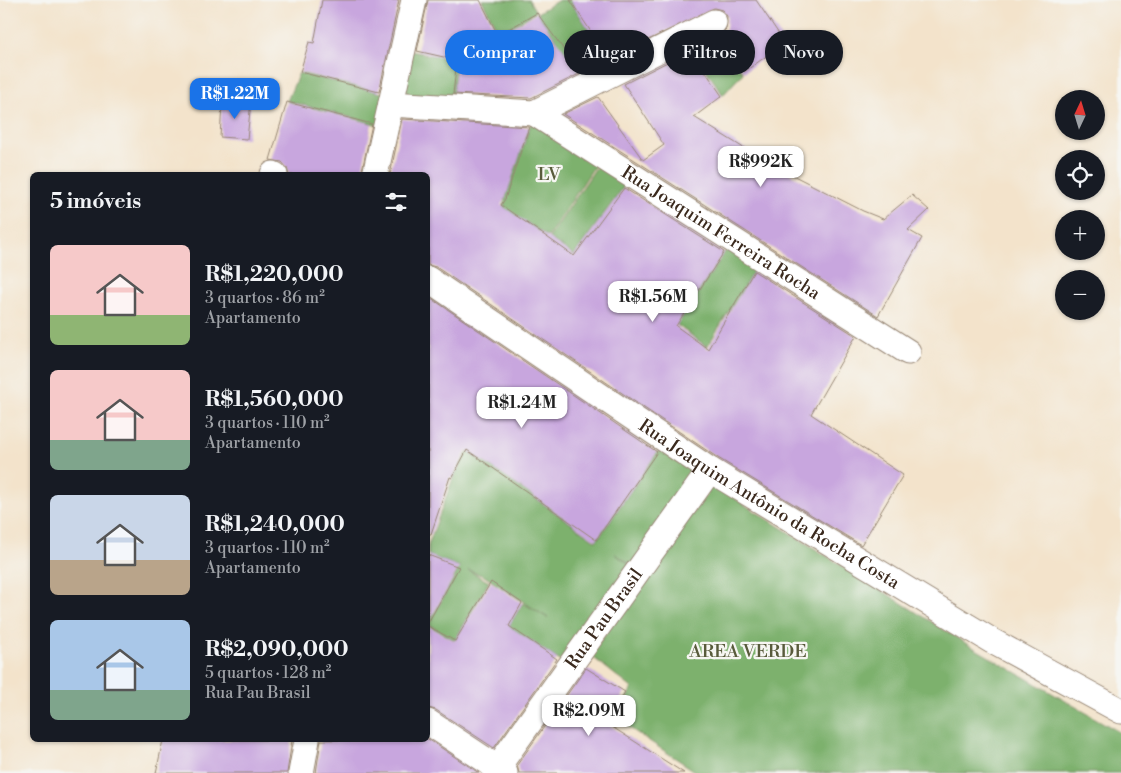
<!DOCTYPE html>
<html lang="pt">
<meta charset="utf-8">
<style>
:root{--surface:#171b24;--page:#20242c;--text:#f1f3f6;--muted:#9ea1a6;--accent:#1a73e8}
body{margin:0;font-family:"Libre Bodoni",serif;background:var(--page);color:var(--text);height:100vh;display:flex;flex-direction:column;font-size:19px;white-space:nowrap}
*{box-sizing:border-box;margin:0}
p{font-size:16px;color:var(--muted)}
.icon{flex:none;width:28px;height:28px;fill:none;stroke:currentColor;stroke-width:2;stroke-linecap:round;stroke-linejoin:round}
.map{position:relative;flex:1;overflow:hidden}
.sheet{position:absolute;left:30px;top:172px;width:400px;height:570px;display:flex;flex-direction:column;background:var(--surface);border-radius:8px;box-shadow:0 1px 4px #0004}
.sheet>*{flex:none}
.guide{position:absolute;left:445px;top:30px;width:475px;height:45px;display:flex;gap:10px}
.needle{width:32px;rotate:4deg}
.fabs{position:absolute;left:1055px;top:90px;display:grid;gap:10px}
.fabs a{display:grid;place-items:center;width:50px;height:50px;border-radius:50%;background:var(--surface);box-shadow:0 1px 4px #0004;font-size:25px}
.price{position:absolute;translate:-50% -42px;padding:0 11px;border-radius:10px;background:#fff;color:#222;font-size:16px;line-height:32px;filter:drop-shadow(0 1px 2px #0008)}
.price::after{content:'';position:absolute;left:50%;top:30px;width:15px;height:11px;margin-left:-8px;background:inherit;clip-path:polygon(0 0,100% 0,50% 100%)}
.price.active{background:var(--accent);color:#fff}
ul{padding:0;list-style:none}
li{display:flex;align-items:center;gap:15px;height:125px;padding:0 20px}
li span{display:grid;place-items:center;flex:none;width:140px;height:100px;border-radius:8px;color:#555}
li>.icon{margin-inline-start:auto}
span .icon{width:60px;height:60px;fill:#fffc;stroke-width:1}
li b{font-size:21px}
h2{display:flex;justify-content:space-between;align-items:center;height:60px;padding:0 20px;font-size:21px}
.pill{padding:0 18px;border-radius:22px;background:var(--surface);box-shadow:0 1px 4px #0004;font-size:18px;line-height:45px}
.pill.active{background:var(--accent);color:#fff}
.map>svg:first-child{display:block}
</style>
<div class="map">
<svg width="1121" height="773" viewBox="0 0 1121 773">
<rect width="100%" height="100%" fill="#f6f6f2"/>
<filter id="ink" filterUnits="userSpaceOnUse"><feTurbulence type="fractalNoise" baseFrequency=".02" numOctaves="2"/><feDisplacementMap in="SourceGraphic" scale="10" xChannelSelector="R" yChannelSelector="G"/><feConvolveMatrix kernelMatrix="1 2 1 2 8 2 1 2 1" color-interpolation-filters="sRGB"/></filter>
<filter id="wash" filterUnits="userSpaceOnUse"><feTurbulence type="fractalNoise" baseFrequency=".0096" numOctaves="4" result="noise"/><feDisplacementMap in="SourceGraphic" scale="20" xChannelSelector="R" yChannelSelector="G"/><feGaussianBlur stdDeviation="1.12" result="paint"/><feColorMatrix in="noise" values="0 0 0 0 0 0 0 0 0 0 0 0 0 0 0 0 0 1.4 0 .05"/><feComposite in="paint" operator="in"/></filter>
<g filter="url(#wash)">
<rect width="100%" height="100%" fill="#f3e3cb"/>
<!-- forest -->
<g fill="#7db16d" stroke="#5c6e46">
<polygon points="482,0 529,0 536,12 499,34"/>
<polygon points="559,0 570,0 612,66 585,80 537,13"/>
<polygon points="715,29 743,73 723,95 688,43"/>
<polygon points="410,51 456,60 452,100 399,98"/>
<polygon points="299,73 386,94 379,125 287,101"/>
<polygon points="532,120 597,162 548,237 503,207"/>
<polygon points="599,163 628,181 574,255 549,238"/>
<polygon points="729,246 758,264 707,347 677,325"/>
<polygon points="662,446 700,472 633,565 615,554 632,566 563,663 509,626 523,603 548,618 484,576 468,570 489,582 455,640 428,625 460,567 428,555 428,546 453,478 468,451 596,541"/>
<polygon points="713,485 967,644 1121,733 1121,773 698,773 616,719 632,688 590,655"/>
</g>
<g id="blocks">
<!-- building -->
<g fill="#c8a6de">
<polygon points="322,0 399,0 379,92 300,72 309,42 314,43"/>
<polygon points="428,0 480,0 498,35 537,13 581,73 531,98 453,94 457,60 417,51"/>
<polygon points="570,0 756,0 785,43 744,72 720,35 726,29 727,16 722,10 714,8 609,59"/>
<polygon points="691,50 722,96 694,117 763,160 863,211 883,219 912,195 929,210 908,230 922,238 878,316 563,114 598,97 643,160 664,145 624,84"/>
<polygon points="251,102 247,139 220,137 222,104"/>
<polygon points="287,102 372,124 361,175 289,175 287,168 282,162 270,160"/>
<polygon points="402,119 529,127 505,199 501,205 574,256 624,188 724,252 676,326 708,349 754,271 856,336 811,414 903,475 861,545 718,458 436,267 428,265 428,175 390,175"/>
<polygon points="428,296 657,452 596,540 467,450 452,478 450,477 431,534 428,534"/>
<polygon points="428,555 459,567 428,623"/>
<polygon points="491,582 522,603 509,626 557,659 494,748 436,710 428,708 428,626 455,641"/>
<polygon points="586,668 625,692 606,723 684,773 519,773 517,765"/>
<polygon points="428,739 479,773 316,773 321,740"/>
<polygon points="163,740 292,740 287,773 156,773"/>
</g>
</g>
</g>
<g filter="url(#ink)">
<use href="#blocks" fill-opacity="0" stroke="#978674" stroke-width="1"/>
<g fill="none" stroke-linecap="round" stroke-linejoin="round">
<defs>
<g id="minor">
<polyline points="391,104 534,113 714,22"/>
<path id="s1" d="M534 113 908 352"/>
<polyline points="273,174 275,175"/>
<polyline points="375,175 414,0"/>
<path id="s2" d="M428 279 710 470 992 641 1121 711"/>
<polyline points="428,722 505,773"/>
<polyline points="301,773 307,740"/>
<path id="s3" d="M495 773 497 768 710 470"/>
</g>
</defs>
<!-- minor casing -->
<use href="#minor" stroke="#978674" stroke-width="27"/>
<!-- minor -->
<use href="#minor" stroke="#fff" stroke-width="25"/>
</g>
</g>
<g text-anchor="middle" stroke-width="4.5" stroke-linejoin="round" paint-order="stroke">
<!-- park labels -->
<g font-size="18" fill="#585b3b" stroke="#f6f6f2">
<text x="549" y="180">LV</text>
<text x="748" y="657">AREA VERDE</text>
</g>
<!-- street labels -->
<g font-size="18" fill="#3b2a1e" stroke="#f6f6f2">
<text dy="6" stroke="none"><textPath href="#s1" startOffset="222">Rua Joaquim Ferreira Rocha</textPath></text>
<text dy="6" stroke="none"><textPath href="#s2" startOffset="409">Rua Joaquim Antônio da Rocha Costa</textPath></text>
<text dy="6" stroke="none"><textPath href="#s3" startOffset="189">Rua Pau Brasil</textPath></text>
</g>
</g>
</svg>
<div class="fabs">
<a><svg class="needle" viewBox="-14 -14 28 28"><path d="M0-13l5 13h-10z" fill="#e53935"/><path d="M0 13l5-13h-10z" fill="#9ea1a6"/></svg></a>
<a><svg class="icon" aria-label="locate" viewBox="0 0 24 24"><circle cx="12" cy="12" r="6"/><path d="M12 2v4M12 18v4M2 12h4M18 12h4"/></svg></a>
<a>+</a>
<a>−</a>
</div>
<b class="price active" style="left:235px;top:120px">R$1.22M</b>
<b class="price" style="left:761px;top:188px">R$992K</b>
<b class="price" style="left:653px;top:323px">R$1.56M</b>
<b class="price" style="left:522px;top:429px">R$1.24M</b>
<b class="price" style="left:589px;top:737px">R$2.09M</b>
<div class="guide">
<a class="pill active">Comprar</a>
<a class="pill">Alugar</a>
<a class="pill">Filtros</a>
<a class="pill">Novo</a>
</div>
<section class="sheet">
<h2>5 imóveis<svg class="icon" aria-label="filters" viewBox="0 0 24 24"><path d="M4 7h16M4 17h16"/><circle cx="9" cy="7" r="2"/><circle cx="15" cy="17" r="2"/></svg></h2>
<ul>
<li><span style="background:linear-gradient(#f6c9c9 70%,#8fb573 0)"><svg class="icon" aria-label="home" viewBox="0 0 24 24"><path d="M3 11l9-7 9 7M6 9v11h12V9"/></svg></span><div><b>R$1,220,000</b><p>3 quartos · 86 m²</p><p>Apartamento</p></div></li>
<li><span style="background:linear-gradient(#f6c9c9 70%,#7fa58c 0)"><svg class="icon" aria-label="home" viewBox="0 0 24 24"><path d="M3 11l9-7 9 7M6 9v11h12V9"/></svg></span><div><b>R$1,560,000</b><p>3 quartos · 110 m²</p><p>Apartamento</p></div></li>
<li><span style="background:linear-gradient(#c9d6e8 65%,#b9a48a 0)"><svg class="icon" aria-label="home" viewBox="0 0 24 24"><path d="M3 11l9-7 9 7M6 9v11h12V9"/></svg></span><div><b>R$1,240,000</b><p>3 quartos · 110 m²</p><p>Apartamento</p></div></li>
<li><span style="background:linear-gradient(#a9c7e8 70%,#7fa58c 0)"><svg class="icon" aria-label="home" viewBox="0 0 24 24"><path d="M3 11l9-7 9 7M6 9v11h12V9"/></svg></span><div><b>R$2,090,000</b><p>5 quartos · 128 m²</p><p>Rua Pau Brasil</p></div></li>
</ul>
</section>
</div>
